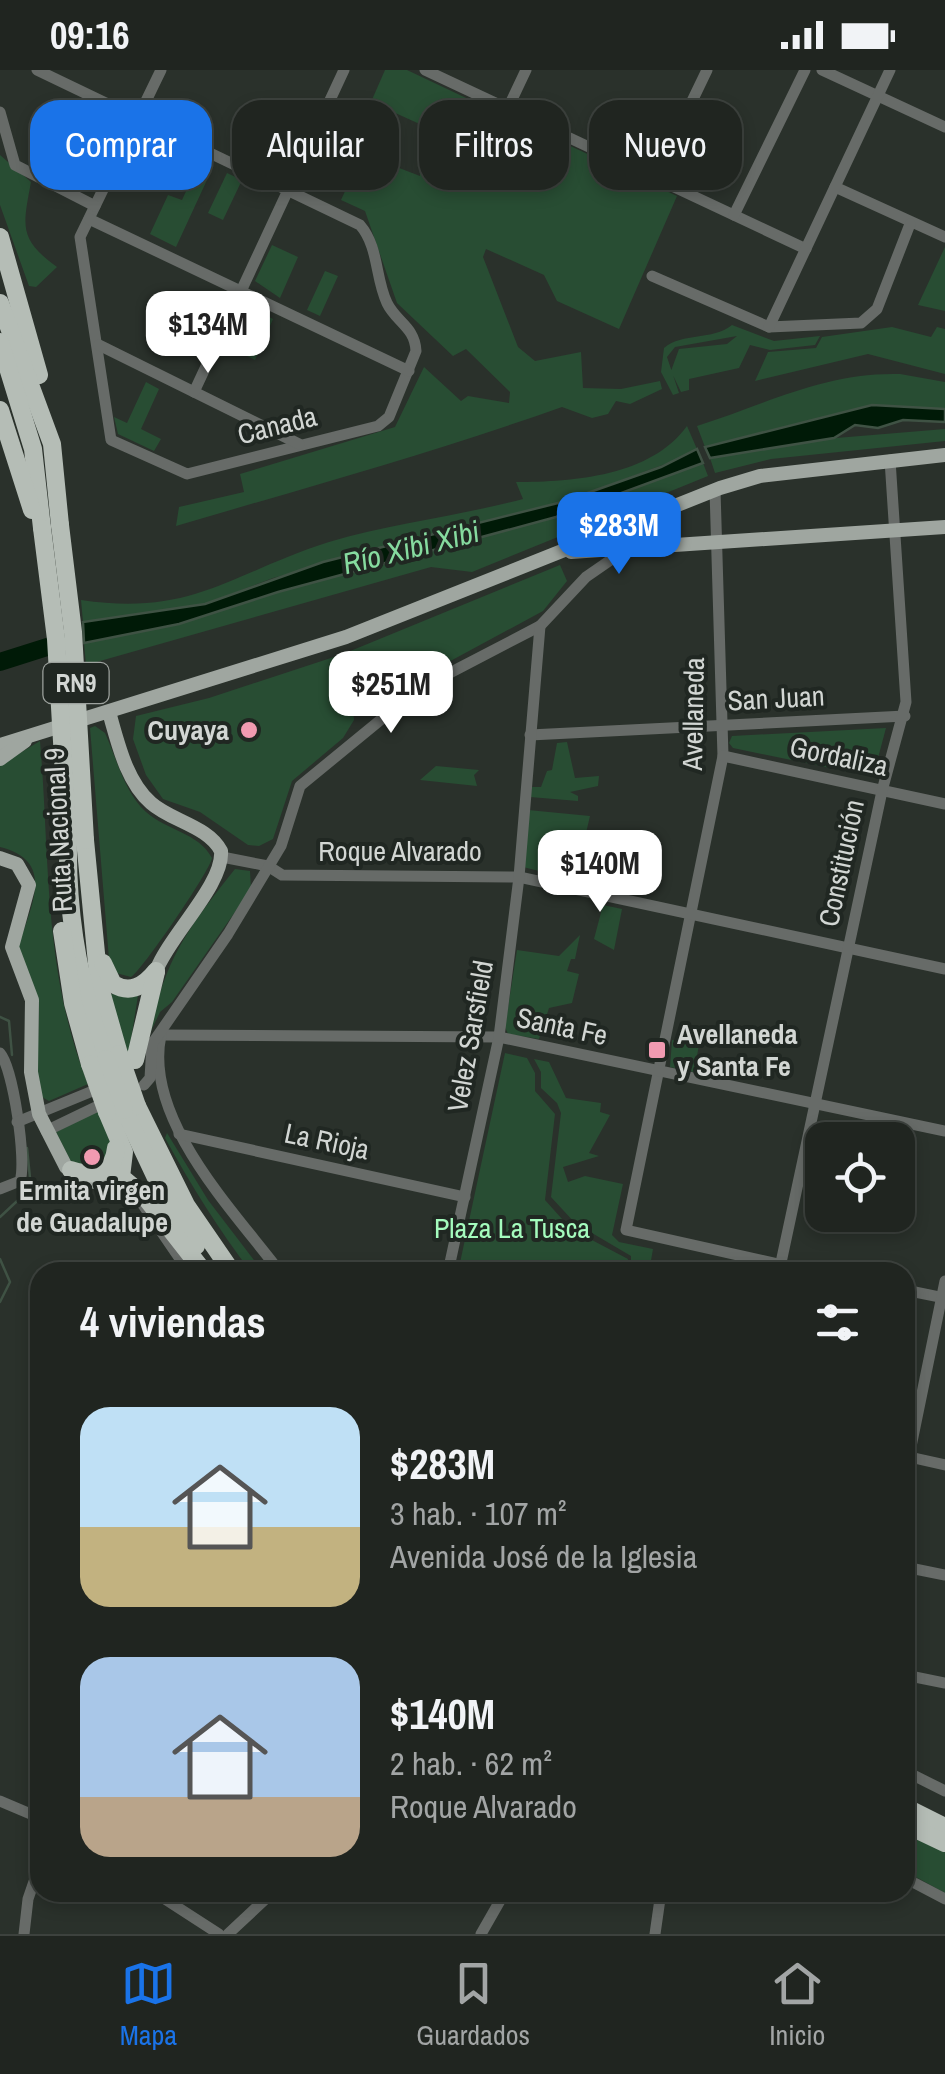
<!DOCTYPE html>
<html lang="es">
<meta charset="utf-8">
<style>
:root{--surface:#202520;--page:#282d29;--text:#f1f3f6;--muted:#a2a5a5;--line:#3d423e;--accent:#1a73e8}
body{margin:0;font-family:"Archivo Narrow",sans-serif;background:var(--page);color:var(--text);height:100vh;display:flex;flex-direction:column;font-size:38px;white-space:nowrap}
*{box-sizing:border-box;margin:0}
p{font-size:32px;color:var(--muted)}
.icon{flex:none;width:55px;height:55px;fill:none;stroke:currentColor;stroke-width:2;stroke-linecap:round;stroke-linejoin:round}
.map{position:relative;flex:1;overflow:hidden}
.side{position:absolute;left:30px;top:1192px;width:885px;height:640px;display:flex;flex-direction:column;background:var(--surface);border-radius:30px;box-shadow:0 5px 15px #0003,0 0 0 2px var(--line)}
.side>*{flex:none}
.guide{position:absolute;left:30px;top:30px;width:885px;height:90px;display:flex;gap:20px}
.fabs{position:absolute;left:805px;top:1052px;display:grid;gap:20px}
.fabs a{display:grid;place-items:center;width:110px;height:110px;border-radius:20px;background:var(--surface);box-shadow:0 5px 15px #0003,0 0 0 2px var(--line);font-size:50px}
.price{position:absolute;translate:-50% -85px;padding:0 22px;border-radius:20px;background:#fff;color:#222;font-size:32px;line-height:65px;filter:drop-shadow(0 2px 5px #0008)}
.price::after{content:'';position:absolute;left:50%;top:60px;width:30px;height:22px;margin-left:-15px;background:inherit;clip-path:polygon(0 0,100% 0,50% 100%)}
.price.current{background:var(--accent);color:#fff}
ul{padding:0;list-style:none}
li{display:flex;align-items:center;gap:30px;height:250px;padding:0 50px}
li span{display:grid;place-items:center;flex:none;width:280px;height:200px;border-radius:30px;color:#555}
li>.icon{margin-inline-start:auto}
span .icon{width:120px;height:120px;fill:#fffc;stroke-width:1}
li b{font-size:42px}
h2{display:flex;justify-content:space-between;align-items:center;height:120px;padding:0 50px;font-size:42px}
.chip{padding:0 35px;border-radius:30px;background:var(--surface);box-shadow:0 5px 15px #0003,0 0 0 2px var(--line);font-size:35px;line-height:90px}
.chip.current{background:var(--accent);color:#fff}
.status{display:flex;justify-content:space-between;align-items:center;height:70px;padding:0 50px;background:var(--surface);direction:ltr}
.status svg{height:28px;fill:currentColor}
.tabs{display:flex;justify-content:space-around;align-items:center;height:140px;border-top:2px solid var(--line);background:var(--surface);font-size:28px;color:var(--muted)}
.tabs a{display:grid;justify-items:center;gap:5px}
.tabs .current{color:var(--accent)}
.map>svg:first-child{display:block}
</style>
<div class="status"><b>09:16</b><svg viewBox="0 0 49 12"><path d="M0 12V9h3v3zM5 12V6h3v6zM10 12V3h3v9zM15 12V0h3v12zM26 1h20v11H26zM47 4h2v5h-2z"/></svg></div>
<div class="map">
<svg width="945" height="1864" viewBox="0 0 945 1864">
<rect width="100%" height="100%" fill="#2a312b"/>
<!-- green -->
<g fill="#284d33">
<path d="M385 0H407L515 51 509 66 522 72 525 67 559 83 564 73 677 126 619 259 557 231 544 205 486 179 483 187 518 277 535 291 581 282 583 318 621 319 660 311 662 319 630 334 616 331 608 344 592 348 562 337C435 382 305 418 176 456L179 437 244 422 240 404 395 357 424 297 461 331 468 326 509 333 510 322 466 279 453 286 397 233 365 141 341 130 378 50 394 61 376 88 383 99 394 96 420 106 418 70 424 56 371 32Z"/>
<path d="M0 85 31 112C23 156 18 169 57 197L36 217 29 216 0 135Z"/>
<polygon points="200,91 213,97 176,177 150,164 168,125 182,130"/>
<polygon points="227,103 242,110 223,150 208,143"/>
<polygon points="272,175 298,187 280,228 255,211"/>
<polygon points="945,177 945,241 918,235"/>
<polygon points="325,201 338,206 320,246 307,240"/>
<polygon points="249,237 273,249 255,290 227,276"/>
<path d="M732 255 774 271 820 266 815 275 770 280 750 275 739 298 689 309V320L681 322 671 301 679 279 727 274 737 266 675 277 667 287 679 323 673 325 661 302 664 278C683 262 712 271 732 255Z"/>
<polygon points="892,257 931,267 937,257 945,259 945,304 868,284 755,311 768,282 816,278 822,267"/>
<path d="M900 304 945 312V339L872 335 705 377 697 356C766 334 825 302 900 304Z"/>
<polygon points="146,312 159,319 141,359 161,369 154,381 118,364 114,347 127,353"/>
<path d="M687 356 697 379 687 386 562 432 273 508 205 534 83 552 81 530C193 547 231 503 329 472 393 453 459 446 523 429L516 412C574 412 651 406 687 356Z"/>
<polygon points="945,359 945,371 771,389 715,403 710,388 824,369"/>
<polygon points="703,393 708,406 472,502 431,497 86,595 84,573 179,554 278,522 556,447"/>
<polygon points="560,495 567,511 543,541 395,621 375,582 349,593 354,650 343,668 292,711 273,769 259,776 248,775 200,742 163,729 146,705 133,669 136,646 209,628 343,584"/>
<path d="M95 656 105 663C117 689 124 722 146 742 167 761 198 762 212 788 210 801 141 902 131 907L116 903 109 889 90 658Z"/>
<polygon points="886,658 874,703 869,706 733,678 729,673 732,666"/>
<path d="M40 671C50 787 43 903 88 1014L49 1031 42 1027 37 1009 39 933 17 883C26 843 61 792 0 777V695Z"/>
<polygon points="567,672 575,708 599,706 598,716 570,722 578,726 578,731 530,727 532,717 541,717 547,701 552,700 557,673"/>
<polygon points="436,696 479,700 474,705 477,716 420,710"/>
<polygon points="528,740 590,746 575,810 523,797"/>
<path d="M235 799 250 801 251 819 172 932 160 942 150 963C165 888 188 858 235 799Z"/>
<polygon points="603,835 622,839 614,880 594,869"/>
<polygon points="580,865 575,889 571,889 567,901 579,904 572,933 549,938 539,969 508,964 505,957 517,880 559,886"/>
<polygon points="109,924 138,925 128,989"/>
<polygon points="672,970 699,975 694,1002 670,997"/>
<polygon points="505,983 527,988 535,1003 535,1021 555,1044 545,1130 571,1159 628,1189 627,1202 458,1202"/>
<polygon points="534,989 549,992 566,1028 601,1033 600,1042 610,1045 589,1083 599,1086 563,1097 568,1112 585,1106 623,1114 612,1165 619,1172 653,1179 649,1202 631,1202 631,1186 575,1153 551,1127 561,1043 557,1033 541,1018 541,1002"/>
<polygon points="98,1041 112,1077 108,1096 72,1094 56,1062"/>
<path d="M167 1063 208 1130 263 1202H251C218 1159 191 1115 165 1068Z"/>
<polygon points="905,1761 945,1780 945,1823 905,1801"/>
</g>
<!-- water -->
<g fill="#001a07" stroke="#3f5244" stroke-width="2.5">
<polygon points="872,335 945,339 945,352 903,350 878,358 855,355 834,368 710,388 705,377"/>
<polygon points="697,379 703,393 556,447 278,522 179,554 84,573 83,552 205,534 323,492 562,432 661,397"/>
</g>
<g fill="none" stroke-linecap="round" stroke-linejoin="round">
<!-- stream -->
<g stroke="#3f5244" stroke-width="2.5">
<polyline points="0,947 9,951 12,985"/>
<polyline points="0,1147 31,1118 27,1078"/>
<polyline points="0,1189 10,1212 0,1232"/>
</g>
<!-- river -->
<polyline stroke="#001a07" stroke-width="18" points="0,592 66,571"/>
<!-- minor -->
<g stroke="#676b68" stroke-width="11">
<path d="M37 0 360 155C379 177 375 208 387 233 396 252 415 257 416 281L389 347 378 356 187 404 111 370 80 167 161 0"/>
<polyline points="425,0 806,179"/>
<polyline points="822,0 945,57"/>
<polyline points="508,38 526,0"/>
<polyline points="0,42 15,95 95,136"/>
<polyline points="654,110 707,0"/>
<polyline points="835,117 945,167"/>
<polyline points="734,145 805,0"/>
<polyline points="89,149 409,301"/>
<polyline points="652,206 769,257 861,253 877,239 910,154"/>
<polyline points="769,257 890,0"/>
<polyline points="99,275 299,374"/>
<polyline points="194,322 344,0"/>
<polyline points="715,420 723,686 626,1160 814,1202"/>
<polyline points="530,665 905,646"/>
<polyline points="723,686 945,734"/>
<polyline points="222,787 268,796 282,805 519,807 945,899"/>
<polyline points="161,965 499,967 945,1061"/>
<path d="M161 965C143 1049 234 1141 280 1202"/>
<path d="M0 983C13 998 27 1092 20 1111L0 1119"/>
<polyline points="144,1015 150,1008 152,974 228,864 281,776 300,716 417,620 540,556 586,507 625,480"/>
<polyline points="17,1052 95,1020"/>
<polyline points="46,1061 100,1035"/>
<polyline points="179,1064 465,1127"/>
<polyline points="141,1132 189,1202"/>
<polyline points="448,1202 499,967 519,807 540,556"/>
<polyline points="779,1202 882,721 906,632 890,390"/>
<polyline points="905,1220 945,1228"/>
<polyline points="905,1386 945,1395"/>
<polyline points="905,1406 945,1211"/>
<polyline points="905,1497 945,1505"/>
<polyline points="905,1605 945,1613"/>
<polyline points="905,1701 945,1721"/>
<polyline points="0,1731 40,1748"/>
<polyline points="905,1808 945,1829"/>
<polyline points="154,1822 219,1864"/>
<polyline points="24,1864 28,1829 40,1794"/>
<polyline points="228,1864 273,1822"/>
<polyline points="481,1864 505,1822"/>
<polyline points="655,1864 661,1822"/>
</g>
<!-- major -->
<g stroke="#9fa6a0" stroke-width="14">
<polyline points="655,442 647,457 656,475"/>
<polyline points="571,482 945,457"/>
<path d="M109 642C118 673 126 711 151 733 171 751 208 756 221 781 224 814 169 866 156 901"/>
<polyline points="0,675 346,567 720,418 760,406 945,385"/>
<polyline points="0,689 25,671"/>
<polyline points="0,788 17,794 29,815 12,877 32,930 31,1002 39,1044 66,1097 88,1111 130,1117"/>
</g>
<!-- highway -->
<g stroke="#b5bdb6" stroke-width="18">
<polyline points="0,167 39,305"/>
<polyline points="0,233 52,374 60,455"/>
<polyline points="0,272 33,379 42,458"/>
<polyline points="0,340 32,440"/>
<polyline points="85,770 99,914 119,984"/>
<path d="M68 773C67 847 80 920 106 989"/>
<polyline points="62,861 73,933 90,994"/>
<path d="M103 893 113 914C130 924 144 916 156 901"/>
<polyline points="135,990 156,902"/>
<polyline points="137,1036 186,1135 232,1202"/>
<polyline points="124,1040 164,1125 196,1176"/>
<polyline points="107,1042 124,1082 121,1107 146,1128 204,1202"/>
<path d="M71 1100C94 1107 113 1106 116 1078"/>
<polyline points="905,1737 945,1757"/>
<polyline points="905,1754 945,1773"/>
</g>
<!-- highway-bridge -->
<g stroke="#b5bdb6" stroke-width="18">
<polyline points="60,455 73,562 85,770"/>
<polyline points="42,458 56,569 68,773"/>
<polyline points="119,984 137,1036"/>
<polyline points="106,989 124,1040"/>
<polyline points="90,994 107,1042"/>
</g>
</g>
<!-- markers -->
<g fill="#f19ab1" stroke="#202722" stroke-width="4">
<circle cx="249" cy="660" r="10"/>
<rect x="647" y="970" width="20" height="20" rx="5"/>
<circle cx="92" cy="1087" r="10"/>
</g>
<g text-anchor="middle" stroke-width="8" stroke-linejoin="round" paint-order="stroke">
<!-- shield labels -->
<rect fill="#202722" stroke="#9da29e" stroke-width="2.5" x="43.5" y="593" width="65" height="40" rx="8"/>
<g font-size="25" font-weight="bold" fill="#d2d6d3">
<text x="76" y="622">RN9</text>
</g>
<!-- street labels -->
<g font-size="28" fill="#d2d6d3" stroke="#202722">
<text transform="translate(277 355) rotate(-14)" y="10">Canada</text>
<text transform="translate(776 628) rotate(-3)" y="10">San Juan</text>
<text transform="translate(693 644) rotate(-89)" y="10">Avellaneda</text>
<text transform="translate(839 686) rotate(12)" y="10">Gordaliza</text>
<text transform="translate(58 760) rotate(-93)" y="10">Ruta Nacional 9</text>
<text x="400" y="791">Roque Alvarado</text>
<text transform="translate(841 793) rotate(-78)" y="10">Constitución</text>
<text transform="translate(562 956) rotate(12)" y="10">Santa Fe</text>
<text transform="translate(470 966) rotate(-80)" y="10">Velez Sarsfield</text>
<text transform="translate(327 1071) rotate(12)" y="10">La Rioja</text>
</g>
<!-- poi labels -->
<g font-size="28" font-weight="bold" fill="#d2d6d3" stroke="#202722" text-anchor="end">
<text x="229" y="670">Cuyaya</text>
<text x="677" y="974" text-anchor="start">Avellaneda<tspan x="677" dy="32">y Santa Fe</tspan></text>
<text x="92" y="1130" text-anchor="middle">Ermita virgen<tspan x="92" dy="32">de Guadalupe</tspan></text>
</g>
<!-- park labels -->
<g font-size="28" fill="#a4fbbd" stroke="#202722">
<text x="512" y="1168">Plaza La Tusca</text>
</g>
<!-- water labels -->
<g font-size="30" font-style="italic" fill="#86db9f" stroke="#202722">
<text transform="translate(411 478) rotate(-14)" y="10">Río Xibi Xibi</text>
</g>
</g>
</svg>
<div class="fabs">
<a><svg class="icon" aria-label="locate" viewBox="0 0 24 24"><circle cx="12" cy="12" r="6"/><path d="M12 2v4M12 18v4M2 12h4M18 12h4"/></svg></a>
</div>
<b class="price" style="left:208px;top:306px">$134M</b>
<b class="price current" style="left:619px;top:507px">$283M</b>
<b class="price" style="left:391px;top:666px">$251M</b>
<b class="price" style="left:600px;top:845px">$140M</b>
<div class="guide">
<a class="chip current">Comprar</a>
<a class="chip">Alquilar</a>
<a class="chip">Filtros</a>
<a class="chip">Nuevo</a>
</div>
<section class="side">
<h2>4 viviendas<svg class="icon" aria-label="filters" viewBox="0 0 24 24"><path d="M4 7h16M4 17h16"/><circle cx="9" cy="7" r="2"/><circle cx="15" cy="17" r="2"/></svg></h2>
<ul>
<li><span style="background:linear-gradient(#bfe0f5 60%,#c2b280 0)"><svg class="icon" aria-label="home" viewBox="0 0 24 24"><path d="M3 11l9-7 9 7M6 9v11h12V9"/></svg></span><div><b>$283M</b><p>3 hab. · 107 m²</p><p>Avenida José de la Iglesia</p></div></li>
<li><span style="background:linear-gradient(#a9c7e8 70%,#b9a48a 0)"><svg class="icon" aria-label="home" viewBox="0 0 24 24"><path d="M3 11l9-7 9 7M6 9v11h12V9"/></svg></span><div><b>$140M</b><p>2 hab. · 62 m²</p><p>Roque Alvarado</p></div></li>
</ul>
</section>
</div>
<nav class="tabs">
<a class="current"><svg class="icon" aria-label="map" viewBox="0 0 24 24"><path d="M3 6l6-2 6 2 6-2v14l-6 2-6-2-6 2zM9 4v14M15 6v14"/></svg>Mapa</a>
<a><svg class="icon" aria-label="saved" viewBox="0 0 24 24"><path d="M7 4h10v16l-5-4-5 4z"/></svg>Guardados</a>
<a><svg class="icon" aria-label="home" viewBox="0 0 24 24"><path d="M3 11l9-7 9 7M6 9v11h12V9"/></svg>Inicio</a>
</nav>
